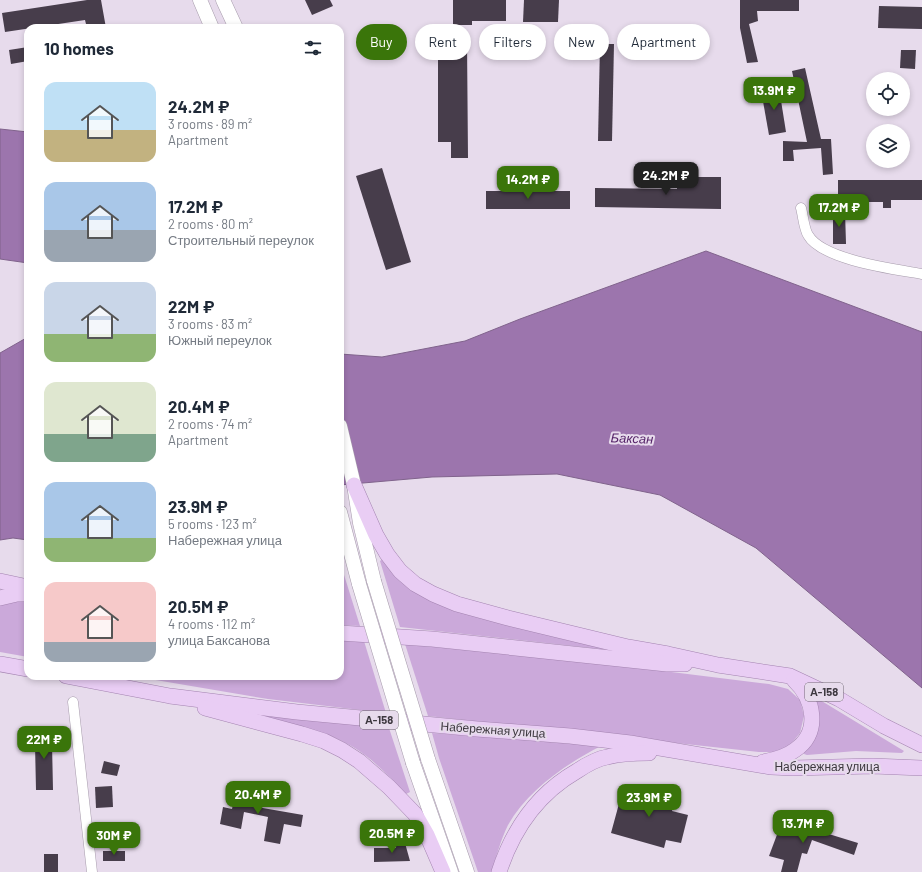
<!DOCTYPE html>
<meta charset="utf-8">
<style>
:root{--surface:#fff;--page:#f6f6f7;--text:#1f2937;--muted:#747a83;--accent:#3a750a}
body{margin:0;font-family:Barlow,sans-serif;background:var(--page);color:var(--text);height:100vh;display:flex;flex-direction:column;font-size:15px;white-space:nowrap}
*{box-sizing:border-box;margin:0}
p{font-size:13px;color:var(--muted)}
.icon{flex:none;width:22px;height:22px;fill:none;stroke:currentColor;stroke-width:2;stroke-linecap:round;stroke-linejoin:round}
.map{position:relative;flex:1;overflow:hidden}
.side{position:absolute;left:24px;top:24px;width:320px;height:656px;display:flex;flex-direction:column;background:var(--surface);border-radius:12px;box-shadow:0 2px 6px #0003}
.side>*{flex:none}
.hud{position:absolute;left:356px;top:24px;width:380px;height:36px;display:flex;gap:8px}
.fabs{position:absolute;left:866px;top:72px;display:grid;gap:8px}
.fabs a{display:grid;place-items:center;width:44px;height:44px;border-radius:50%;background:var(--surface);box-shadow:0 2px 6px #0003;font-size:20px}
.price{position:absolute;translate:-50% -34px;padding:0 9px;border-radius:8px;background:var(--accent);color:#fff;font-size:13px;line-height:26px;filter:drop-shadow(0 1px 2px #0008)}
.price::after{content:'';position:absolute;left:50%;top:24px;width:12px;height:9px;margin-left:-6px;background:inherit;clip-path:polygon(0 0,100% 0,50% 100%)}
.price.selected{background:#222;color:#fff}
ul{padding:0;list-style:none}
li{display:flex;align-items:center;gap:12px;height:100px;padding:0 20px}
li span{display:grid;place-items:center;flex:none;width:112px;height:80px;border-radius:12px;color:#555}
li>.icon{margin-inline-start:auto}
span .icon{width:48px;height:48px;fill:#fffc;stroke-width:1}
li b{font-size:17px}
h2{display:flex;justify-content:space-between;align-items:center;height:48px;padding:0 20px;font-size:17px}
.pill{padding:0 14px;border-radius:18px;background:var(--surface);box-shadow:0 2px 6px #0003;font-size:14px;line-height:36px}
.pill.selected{background:var(--accent);color:#fff}
.map>svg:first-child{display:block}
</style>
<div class="map">
<svg width="922" height="872" viewBox="0 0 922 872">
<rect width="100%" height="100%" fill="#e7dbec"/>
<!-- green -->
<g fill="#cba9da">
<polygon points="384,558 411,589 628,652 400,627 380,561"/>
<polygon points="340,562 360,626 340,625"/>
<polygon points="8,599 28,601 28,657 0,652 0,602"/>
<polygon points="340,639 364,641 386,713 268,699 132,676 340,676"/>
<polygon points="405,644 623,666 769,684 788,689 800,700 804,716 800,733 791,744 777,752 759,752 428,716"/>
<polygon points="816,699 820,700 904,751 902,753 856,751 807,755 804,754"/>
<path d="M247 714 389 728 410 792 406 794C390 777 373 759 353 747 321 728 283 722 247 714Z"/>
<path d="M432 733 601 746C566 764 528 790 508 825 501 839 496 857 492 872H478L439 758Z"/>
</g>
<!-- water -->
<g fill="#9c75ad" stroke="#80638c">
<polygon points="0,129 28,132 28,263 0,259"/>
<polygon points="706,251 922,332 922,688 756,548 660,495 557,474 432,477 340,485 340,354 382,357 465,341 520,319"/>
<polygon points="28,337 28,540 13,538 0,540 0,353"/>
</g>
<!-- building -->
<g fill="#473d4b">
<polygon points="87,0 101,0 106,28 87,28 85,20 5,32 2,13"/>
<polygon points="305,0 330,0 333,6 312,15"/>
<polygon points="453,0 506,0 506,21 472,21 472,25 453,25"/>
<polygon points="524,0 559,0 558,22 523,22"/>
<polygon points="740,0 799,0 799,11 757,11 758,21 749,24 758,62 747,63 740,28"/>
<polygon points="879,6 922,7 922,29 878,28"/>
<polygon points="438,42 467,42 468,158 451,158 451,142 438,142"/>
<polygon points="600,44 614,44 612,141 598,141"/>
<polygon points="28,47 28,61 11,64 9,50"/>
<polygon points="901,50 916,50 915,69 900,68"/>
<polygon points="805,68 821,139 831,139 833,174 823,175 821,148 793,150 794,161 783,161 783,141 807,142 792,71"/>
<polygon points="779,88 786,132 769,135 761,90"/>
<polygon points="382,168 411,262 386,270 356,176"/>
<polygon points="677,177 721,177 721,209 595,207 595,188 677,189"/>
<polygon points="838,180 922,180 922,200 891,200 891,208 883,208 883,202 838,202"/>
<rect x="486" y="191" width="84" height="18"/>
<polygon points="833,211 845,211 846,244 833,244"/>
<polygon points="54,733 54,743 52,743 53,790 36,790 35,744 30,744 30,734"/>
<polygon points="104,761 120,765 117,776 101,773"/>
<polygon points="237,785 254,789 251,806 303,815 301,827 284,824 280,844 264,841 268,817 244,812 241,829 220,824 223,807 232,809"/>
<polygon points="112,786 113,807 96,808 95,787"/>
<polygon points="651,786 676,793 672,811 688,815 681,843 666,840 664,848 611,833 623,789 648,796"/>
<polygon points="780,819 858,843 854,855 812,840 807,854 802,853 797,872 781,872 784,860 769,856 778,832 776,831"/>
<polygon points="405,843 410,861 374,862 374,848 396,848 396,844"/>
<rect x="103" y="851" width="22" height="10"/>
<rect x="44" y="854" width="14" height="18"/>
</g>
<g fill="none" stroke-linecap="round" stroke-linejoin="round">
<defs>
<g id="minor">
<path d="M801 208C803 215 804 229 808 235 822 260 894 269 922 274"/>
<polyline points="73,702 92,872"/>
</g>
<g id="secondary">
<polyline points="200,0 212,28"/>
<polyline points="223,0 236,28"/>
<polyline points="340,426 354,485 360,523 374,581"/>
<polyline points="340,512 359,584"/>
<polyline points="428,759 467,872"/>
<polyline points="413,763 451,872"/>
</g>
<g id="primary">
<polyline points="354,485 376,535 387,554 400,571 415,584 433,594 457,604 508,618 628,647 668,654 718,665 790,676 839,699 884,726 922,745"/>
<polyline points="0,581 28,587"/>
<polyline points="0,598 17,594 28,594"/>
<polyline points="340,633 432,639 667,664 685,664"/>
<polyline points="0,664 28,669"/>
<polyline points="66,676 170,696 297,712 477,729 570,736 630,743 771,767 793,768 873,766 922,768"/>
<polyline points="205,708 302,734 324,741 342,750 359,761 389,787 415,814 427,835 443,872"/>
<path d="M763 762C774 760 786 757 795 750 821 732 814 699 794 680"/>
<path d="M499 872C513 829 537 794 577 771 586 765 596 759 607 757 621 753 635 753 649 753"/>
</g>
</defs>
<!-- minor casing -->
<use href="#minor" stroke="#a79cac" stroke-width="11"/>
<!-- secondary casing -->
<use href="#secondary" stroke="#a79cac" stroke-width="15"/>
<!-- primary casing -->
<use href="#primary" stroke="#a383b0" stroke-width="16"/>
<!-- minor -->
<use href="#minor" stroke="#fff" stroke-width="10"/>
<!-- secondary -->
<use href="#secondary" stroke="#fff" stroke-width="14"/>
<!-- primary -->
<use href="#primary" stroke="#e9cdf4" stroke-width="15"/>
<defs>
<g id="secondary-bridge">
<polyline points="374,581 428,759"/>
<polyline points="359,584 413,763"/>
</g>
</defs>
<!-- secondary-bridge casing -->
<use href="#secondary-bridge" stroke="#a79cac" stroke-width="15" stroke-linecap="butt"/>
<!-- secondary-bridge -->
<use href="#secondary-bridge" stroke="#fff" stroke-width="14"/>
</g>
<g text-anchor="middle" stroke-width="4" stroke-linejoin="round" paint-order="stroke">
<!-- shield labels -->
<g fill="#e7dbec" stroke="#706973" stroke-width="1">
<rect x="805" y="683" width="38" height="18" rx="3"/>
<rect x="360" y="711" width="38" height="18" rx="3"/>
</g>
<g font-size="11" font-weight="bold" fill="#3d383f">
<text x="824" y="696">А-158</text>
<text x="379" y="724">А-158</text>
</g>
<!-- street labels -->
<g font-size="12" fill="#3d383f" stroke="#e7dbec">
<text transform="translate(493 730) rotate(4)" y="4">Набережная улица</text>
<text x="827" y="771">Набережная улица</text>
</g>
<!-- water labels -->
<g font-size="13" font-style="italic" fill="#562469" stroke="#e7dbec">
<text transform="translate(632 438) rotate(2)" y="5">Баксан</text>
</g>
</g>
</svg>
<div class="fabs">
<a><svg class="icon" aria-label="locate" viewBox="0 0 24 24"><circle cx="12" cy="12" r="6"/><path d="M12 2v4M12 18v4M2 12h4M18 12h4"/></svg></a>
<a><svg class="icon" aria-label="layers" viewBox="0 0 24 24"><path d="M12 4l9 5-9 5-9-5zM3 14l9 5 9-5"/></svg></a>
</div>
<b class="price" style="left:774px;top:111px">13.9M ₽</b>
<b class="price selected" style="left:666px;top:196px">24.2M ₽</b>
<b class="price" style="left:528px;top:200px">14.2M ₽</b>
<b class="price" style="left:839px;top:228px">17.2M ₽</b>
<b class="price" style="left:44px;top:760px">22M ₽</b>
<b class="price" style="left:258px;top:815px">20.4M ₽</b>
<b class="price" style="left:649px;top:818px">23.9M ₽</b>
<b class="price" style="left:803px;top:844px">13.7M ₽</b>
<b class="price" style="left:392px;top:854px">20.5M ₽</b>
<b class="price" style="left:114px;top:856px">30M ₽</b>
<div class="hud">
<a class="pill selected">Buy</a>
<a class="pill">Rent</a>
<a class="pill">Filters</a>
<a class="pill">New</a>
<a class="pill">Apartment</a>
</div>
<section class="side">
<h2>10 homes<svg class="icon" aria-label="filters" viewBox="0 0 24 24"><path d="M4 7h16M4 17h16"/><circle cx="9" cy="7" r="2"/><circle cx="15" cy="17" r="2"/></svg></h2>
<ul>
<li><span style="background:linear-gradient(#bfe0f5 60%,#c2b280 0)"><svg class="icon" aria-label="home" viewBox="0 0 24 24"><path d="M3 11l9-7 9 7M6 9v11h12V9"/></svg></span><div><b>24.2M ₽</b><p>3 rooms · 89 m²</p><p>Apartment</p></div></li>
<li><span style="background:linear-gradient(#a9c7e8 60%,#9aa5b1 0)"><svg class="icon" aria-label="home" viewBox="0 0 24 24"><path d="M3 11l9-7 9 7M6 9v11h12V9"/></svg></span><div><b>17.2M ₽</b><p>2 rooms · 80 m²</p><p>Строительный переулок</p></div></li>
<li><span style="background:linear-gradient(#c9d6e8 65%,#8fb573 0)"><svg class="icon" aria-label="home" viewBox="0 0 24 24"><path d="M3 11l9-7 9 7M6 9v11h12V9"/></svg></span><div><b>22M ₽</b><p>3 rooms · 83 m²</p><p>Южный переулок</p></div></li>
<li><span style="background:linear-gradient(#dfe7d0 65%,#7fa58c 0)"><svg class="icon" aria-label="home" viewBox="0 0 24 24"><path d="M3 11l9-7 9 7M6 9v11h12V9"/></svg></span><div><b>20.4M ₽</b><p>2 rooms · 74 m²</p><p>Apartment</p></div></li>
<li><span style="background:linear-gradient(#a9c7e8 70%,#8fb573 0)"><svg class="icon" aria-label="home" viewBox="0 0 24 24"><path d="M3 11l9-7 9 7M6 9v11h12V9"/></svg></span><div><b>23.9M ₽</b><p>5 rooms · 123 m²</p><p>Набережная улица</p></div></li>
<li><span style="background:linear-gradient(#f6c9c9 75%,#9aa5b1 0)"><svg class="icon" aria-label="home" viewBox="0 0 24 24"><path d="M3 11l9-7 9 7M6 9v11h12V9"/></svg></span><div><b>20.5M ₽</b><p>4 rooms · 112 m²</p><p>улица Баксанова</p></div></li>
</ul>
</section>
</div>
